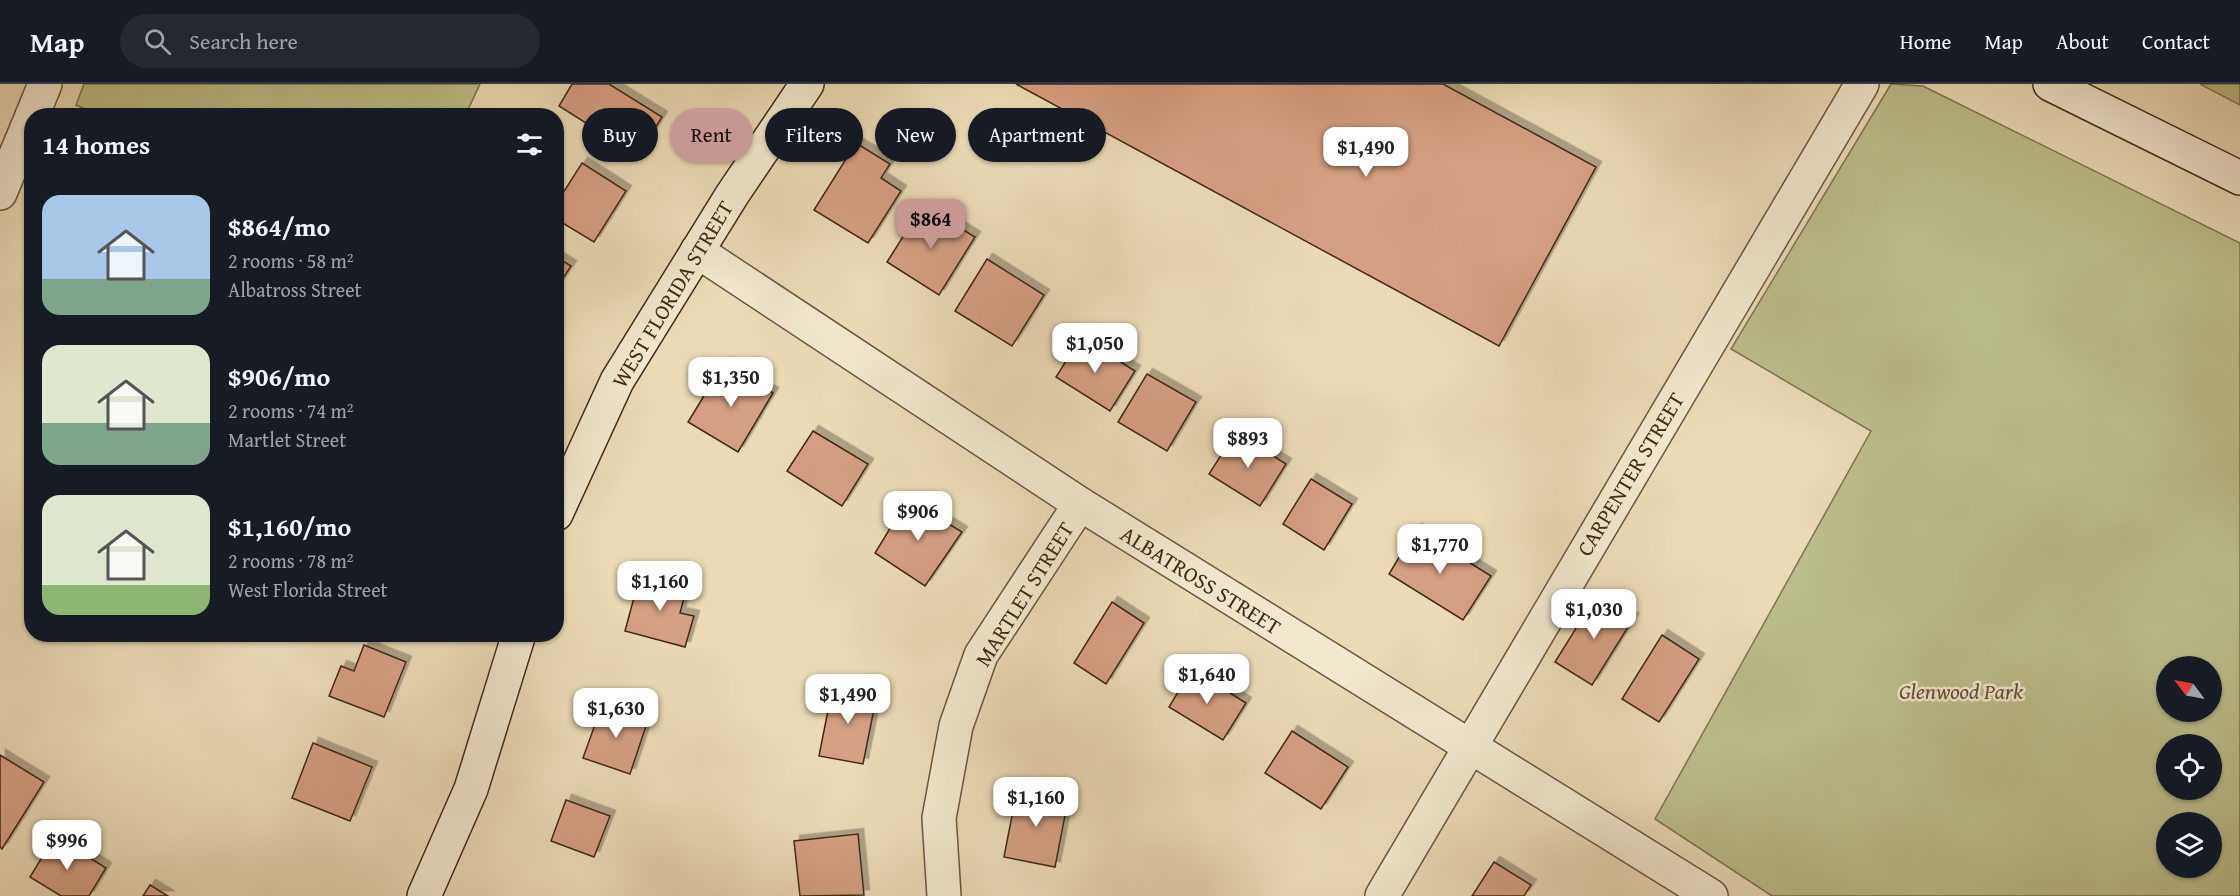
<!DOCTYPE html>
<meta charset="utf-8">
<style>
:root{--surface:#171b24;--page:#242831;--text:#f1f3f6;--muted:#9ea1a6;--line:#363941;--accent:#c59692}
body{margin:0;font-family:"Gentium Book Plus",serif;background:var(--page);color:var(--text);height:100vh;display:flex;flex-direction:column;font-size:22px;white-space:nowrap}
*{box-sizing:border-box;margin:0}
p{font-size:20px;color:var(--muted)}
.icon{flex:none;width:33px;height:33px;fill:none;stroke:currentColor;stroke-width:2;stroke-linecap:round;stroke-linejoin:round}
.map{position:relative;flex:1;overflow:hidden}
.panel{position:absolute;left:24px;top:24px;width:540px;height:534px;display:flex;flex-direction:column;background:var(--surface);border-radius:24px;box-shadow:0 2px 4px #0004}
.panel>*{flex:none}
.guide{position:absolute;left:582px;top:24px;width:570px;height:54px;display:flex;gap:12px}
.needle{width:39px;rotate:302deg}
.buttons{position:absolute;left:2156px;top:572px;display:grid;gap:12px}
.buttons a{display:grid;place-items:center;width:66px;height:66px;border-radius:50%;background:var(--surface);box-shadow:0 2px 4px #0004;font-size:30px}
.price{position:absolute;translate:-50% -51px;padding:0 14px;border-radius:12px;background:#fff;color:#222;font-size:20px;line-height:39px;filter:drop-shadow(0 2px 3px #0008)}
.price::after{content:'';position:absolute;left:50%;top:36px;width:18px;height:14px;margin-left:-9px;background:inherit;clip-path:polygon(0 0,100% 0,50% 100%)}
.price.selected{background:var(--accent);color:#111}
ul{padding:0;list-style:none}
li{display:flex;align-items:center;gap:18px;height:150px;padding:0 18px}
li span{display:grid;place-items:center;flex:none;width:168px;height:120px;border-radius:18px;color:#555}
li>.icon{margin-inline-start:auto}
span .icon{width:72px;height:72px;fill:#fffc;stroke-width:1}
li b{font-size:26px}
h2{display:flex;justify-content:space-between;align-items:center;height:72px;padding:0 18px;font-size:26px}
.pill{padding:0 21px;border-radius:27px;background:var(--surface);box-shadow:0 2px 4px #0004;font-size:21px;line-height:54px}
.pill.selected{background:var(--accent);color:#111}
header{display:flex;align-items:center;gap:36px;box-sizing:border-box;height:84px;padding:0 30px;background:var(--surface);border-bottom:2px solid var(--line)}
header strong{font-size:28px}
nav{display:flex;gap:33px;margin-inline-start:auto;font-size:21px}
.search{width:420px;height:54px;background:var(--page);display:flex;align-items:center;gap:15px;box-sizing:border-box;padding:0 21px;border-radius:33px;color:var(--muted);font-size:22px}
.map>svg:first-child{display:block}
</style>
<header>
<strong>Map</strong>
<div class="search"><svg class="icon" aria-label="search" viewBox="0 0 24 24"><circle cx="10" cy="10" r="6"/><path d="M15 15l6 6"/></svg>Search here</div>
<nav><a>Home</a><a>Map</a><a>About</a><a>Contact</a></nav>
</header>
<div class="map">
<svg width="2240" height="812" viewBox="0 0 2240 812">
<defs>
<filter id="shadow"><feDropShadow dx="5.5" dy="-5.5" stdDeviation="0" flood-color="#0004"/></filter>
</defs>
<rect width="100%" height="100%" fill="#eadbb5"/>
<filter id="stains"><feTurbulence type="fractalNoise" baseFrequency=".00333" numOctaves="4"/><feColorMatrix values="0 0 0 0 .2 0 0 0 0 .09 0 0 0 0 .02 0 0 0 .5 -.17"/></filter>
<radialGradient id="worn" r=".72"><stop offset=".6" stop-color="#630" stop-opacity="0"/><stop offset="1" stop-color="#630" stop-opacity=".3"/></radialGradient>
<!-- green -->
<g fill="#bbbe8a" stroke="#7e7452" stroke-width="1.5" fill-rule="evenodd">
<polygon points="84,0 480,0 465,32 99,31 76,21"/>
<path d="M1891 0 1923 2 2240 159V812H1772L1655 735 1871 347 1731 265ZM2166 582H2211V627H2166ZM2166 660H2211V705H2166ZM2166 738H2211V783H2166Z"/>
<polygon points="2200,0 2240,0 2240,21"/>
</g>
<!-- building -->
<g fill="#d59f81" stroke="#412919" stroke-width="1.5" filter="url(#shadow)">
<polygon points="572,0 609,0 662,33 638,72 559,22"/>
<polygon points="1016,0 1443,0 1596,83 1499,262"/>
<polygon points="856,59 890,80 881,94 901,107 868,159 814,126"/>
<polygon points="582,79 626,107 594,158 556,135 556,120"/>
<polygon points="923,121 975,153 939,211 887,178"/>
<polygon points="556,173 571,182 556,205"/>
<polygon points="987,175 1044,211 1012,262 955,227"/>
<polygon points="1081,253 1135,287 1110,327 1056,293"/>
<polygon points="724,279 773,309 738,368 688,338"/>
<polygon points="1147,290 1196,318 1167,367 1118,338"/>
<polygon points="813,347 868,380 842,422 787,387"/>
<polygon points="1236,348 1286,380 1260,422 1209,390"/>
<polygon points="1311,395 1352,420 1324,466 1283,440"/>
<polygon points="908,415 962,448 925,502 875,469"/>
<polygon points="1416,445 1491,492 1463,536 1389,490"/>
<polygon points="640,491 687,503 680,529 694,532 685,563 625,547"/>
<polygon points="1596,512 1633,535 1592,601 1555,578"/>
<polygon points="1112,518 1144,539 1106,600 1074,579"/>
<polygon points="1662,551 1699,575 1659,638 1622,615"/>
<polygon points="364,561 406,578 384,633 329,612 341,582 354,587"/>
<polygon points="1192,585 1246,619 1223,656 1169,623"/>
<polygon points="833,601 877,610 863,680 819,672"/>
<polygon points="602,621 648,636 630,690 583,674"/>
<polygon points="1292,647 1348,683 1321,725 1265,689"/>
<polygon points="313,659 372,683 350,737 292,714"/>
<polygon points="0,671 44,698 2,765 0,763"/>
<polygon points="1017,706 1068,716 1055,783 1004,773"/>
<polygon points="566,716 610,732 594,773 551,757"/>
<polygon points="858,750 864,811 800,812 794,757"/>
<polygon points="55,752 106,784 89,812 61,812 30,793"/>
<polygon points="1494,778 1531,801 1524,812 1472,812"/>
<polygon points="150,801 168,812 143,812"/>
</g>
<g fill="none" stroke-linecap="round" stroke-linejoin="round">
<defs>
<g id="street">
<polyline points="32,32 45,0"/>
<polyline points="0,109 32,32"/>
<polyline points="697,167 1080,420 1711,812"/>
<polyline points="944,812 939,734 956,642 981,571 1080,420"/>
<polyline points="1382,812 1862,0"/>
</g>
<g id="secondary">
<polyline points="2050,0 2240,94"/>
<polyline points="556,430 617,297 732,111 807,0"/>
<polyline points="424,812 471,705 519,550"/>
</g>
</defs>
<!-- street casing -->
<use href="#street" stroke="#6b5640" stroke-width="36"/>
<!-- secondary casing -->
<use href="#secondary" stroke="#412919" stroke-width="36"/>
<!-- street -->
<use href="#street" stroke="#f1e8cf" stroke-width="33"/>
<!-- secondary -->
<use href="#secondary" stroke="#f1e8cf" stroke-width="33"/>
</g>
<g text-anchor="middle" stroke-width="5" stroke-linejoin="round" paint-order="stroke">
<!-- street labels -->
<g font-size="22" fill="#412919" stroke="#f1e8cf">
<text transform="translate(672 210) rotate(-59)" y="8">WEST FLORIDA STREET</text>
<text transform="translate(1630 390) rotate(-59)" y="8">CARPENTER STREET</text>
<text transform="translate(1201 496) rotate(32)" y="8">ALBATROSS STREET</text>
<text transform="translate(1024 510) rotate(-58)" y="8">MARTLET STREET</text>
</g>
<!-- park labels -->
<g font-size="22" font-style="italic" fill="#604e35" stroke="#f1e8cf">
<text x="1961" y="615">Glenwood Park</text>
</g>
</g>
<rect width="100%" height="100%" filter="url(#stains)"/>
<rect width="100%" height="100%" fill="url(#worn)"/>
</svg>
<div class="buttons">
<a><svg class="needle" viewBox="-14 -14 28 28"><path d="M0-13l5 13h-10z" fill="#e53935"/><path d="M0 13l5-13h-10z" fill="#9ea1a6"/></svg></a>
<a><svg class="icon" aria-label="locate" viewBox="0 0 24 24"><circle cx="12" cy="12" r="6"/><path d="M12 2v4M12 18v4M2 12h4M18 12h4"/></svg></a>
<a><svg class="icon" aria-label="layers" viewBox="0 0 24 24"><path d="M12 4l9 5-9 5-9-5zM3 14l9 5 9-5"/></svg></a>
</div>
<b class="price" style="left:1366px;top:94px">$1,490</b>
<b class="price selected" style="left:931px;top:166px">$864</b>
<b class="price" style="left:1095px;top:290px">$1,050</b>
<b class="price" style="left:731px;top:324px">$1,350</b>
<b class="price" style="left:1248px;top:385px">$893</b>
<b class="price" style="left:918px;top:458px">$906</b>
<b class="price" style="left:1440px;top:491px">$1,770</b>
<b class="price" style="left:660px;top:528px">$1,160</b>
<b class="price" style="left:1594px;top:556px">$1,030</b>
<b class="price" style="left:1207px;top:621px">$1,640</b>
<b class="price" style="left:848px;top:641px">$1,490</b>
<b class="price" style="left:616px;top:655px">$1,630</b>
<b class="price" style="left:1036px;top:744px">$1,160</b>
<b class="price" style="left:67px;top:787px">$996</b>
<div class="guide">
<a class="pill">Buy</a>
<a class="pill selected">Rent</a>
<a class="pill">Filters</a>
<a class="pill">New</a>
<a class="pill">Apartment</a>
</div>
<section class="panel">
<h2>14 homes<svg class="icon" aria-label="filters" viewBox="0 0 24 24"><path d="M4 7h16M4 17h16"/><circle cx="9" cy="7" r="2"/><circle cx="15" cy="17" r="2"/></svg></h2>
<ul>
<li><span style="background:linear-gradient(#a9c7e8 70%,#7fa58c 0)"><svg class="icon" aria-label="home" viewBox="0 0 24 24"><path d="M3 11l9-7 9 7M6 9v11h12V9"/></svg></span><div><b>$864/mo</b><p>2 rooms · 58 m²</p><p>Albatross Street</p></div></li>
<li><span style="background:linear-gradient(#dfe7d0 65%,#7fa58c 0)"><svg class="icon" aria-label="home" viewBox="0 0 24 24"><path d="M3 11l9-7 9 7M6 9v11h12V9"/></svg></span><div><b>$906/mo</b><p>2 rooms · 74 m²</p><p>Martlet Street</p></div></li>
<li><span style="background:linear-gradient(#dfe7d0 75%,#8fb573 0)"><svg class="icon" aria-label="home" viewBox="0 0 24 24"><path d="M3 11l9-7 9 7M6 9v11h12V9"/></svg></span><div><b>$1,160/mo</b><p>2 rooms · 78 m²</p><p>West Florida Street</p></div></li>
</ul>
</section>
</div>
